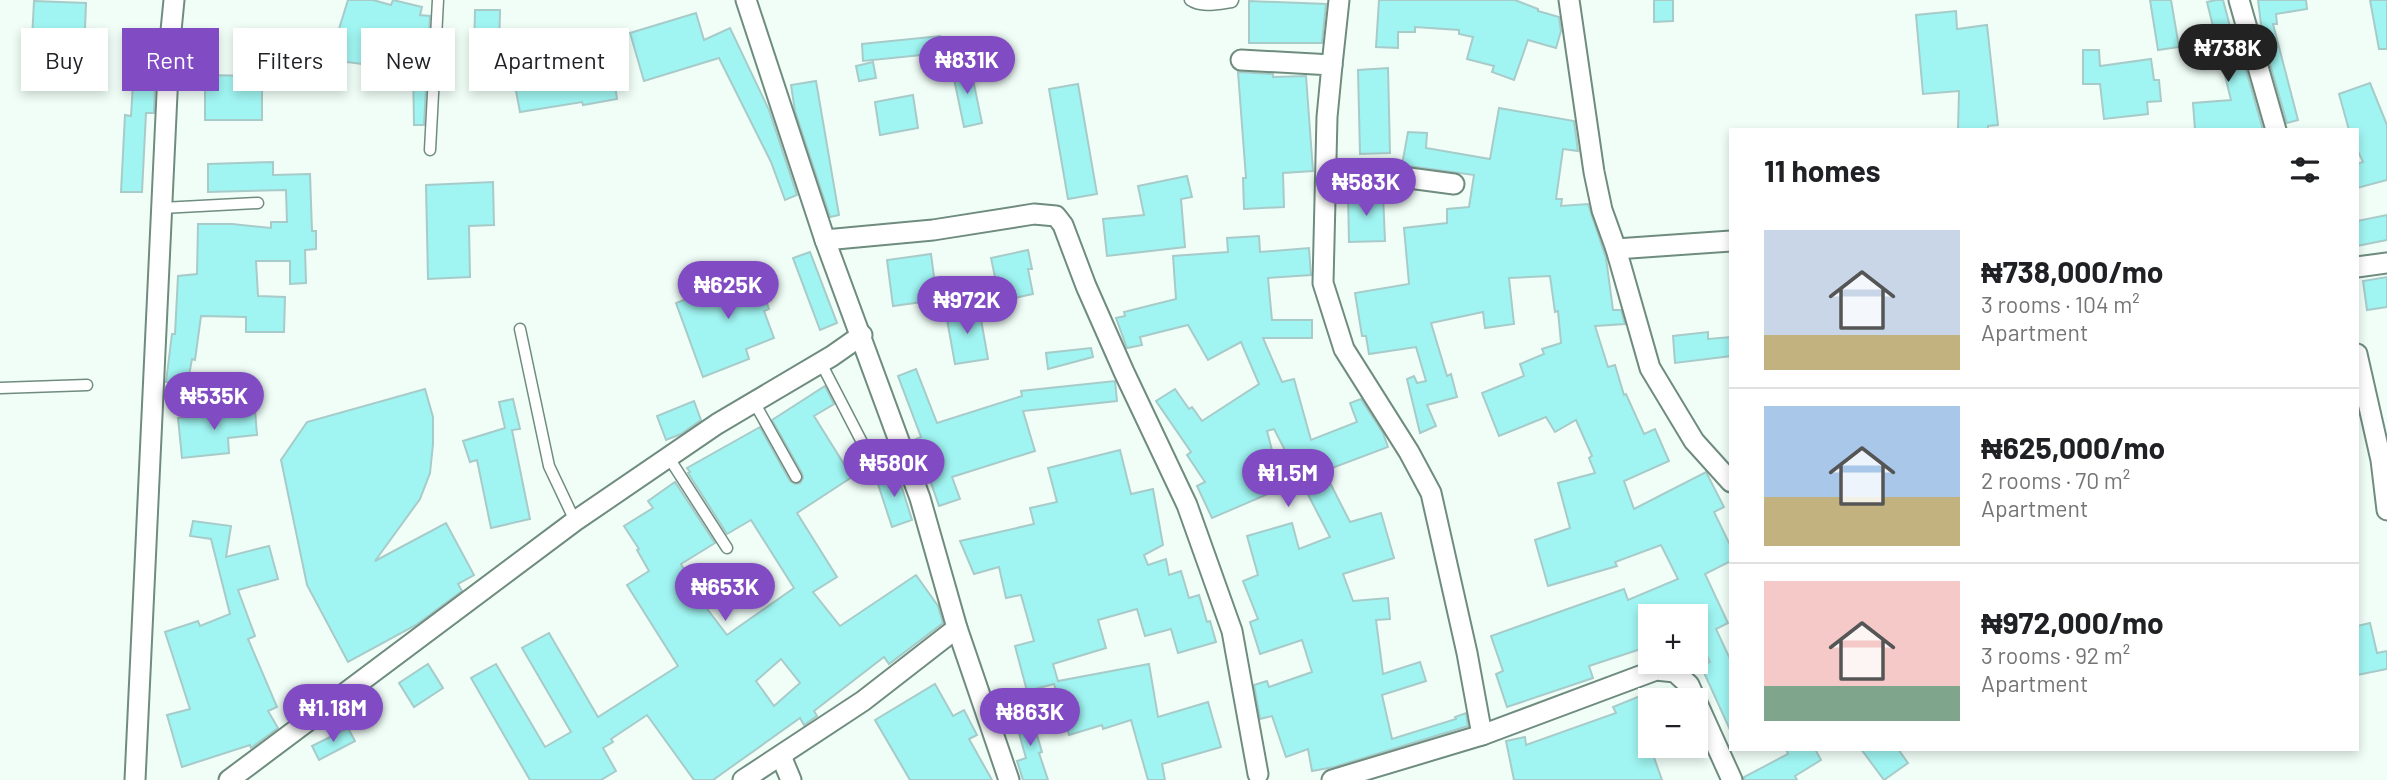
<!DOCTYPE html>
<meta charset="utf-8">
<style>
:root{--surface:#fff;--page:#f6f6f6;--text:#202124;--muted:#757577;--line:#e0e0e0;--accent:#814bc3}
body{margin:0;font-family:Barlow,sans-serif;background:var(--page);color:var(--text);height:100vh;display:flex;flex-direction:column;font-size:26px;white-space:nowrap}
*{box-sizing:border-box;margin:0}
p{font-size:23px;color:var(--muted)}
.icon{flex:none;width:38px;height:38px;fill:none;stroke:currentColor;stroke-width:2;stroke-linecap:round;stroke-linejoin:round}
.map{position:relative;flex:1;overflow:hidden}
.details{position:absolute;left:1729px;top:128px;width:630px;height:623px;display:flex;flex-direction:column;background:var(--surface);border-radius:0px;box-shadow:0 4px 10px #0003}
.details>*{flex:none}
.hud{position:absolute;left:21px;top:28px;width:665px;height:63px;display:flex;gap:14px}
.tools{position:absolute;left:1638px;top:604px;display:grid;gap:14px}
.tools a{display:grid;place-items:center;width:70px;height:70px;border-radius:0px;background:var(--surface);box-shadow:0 4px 10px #0003;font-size:35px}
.price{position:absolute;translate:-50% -60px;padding:0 16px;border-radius:24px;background:var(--accent);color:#fff;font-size:23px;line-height:46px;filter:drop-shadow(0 2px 4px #0008)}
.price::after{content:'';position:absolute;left:50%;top:42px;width:21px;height:16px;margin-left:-10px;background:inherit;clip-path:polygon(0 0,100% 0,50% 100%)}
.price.current{background:#222;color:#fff}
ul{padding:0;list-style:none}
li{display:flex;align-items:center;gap:21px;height:175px;padding:0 35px}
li+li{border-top:2px solid var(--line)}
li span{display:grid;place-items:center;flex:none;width:196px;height:140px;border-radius:0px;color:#555}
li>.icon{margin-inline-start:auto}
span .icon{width:84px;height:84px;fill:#fffc;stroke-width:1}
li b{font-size:30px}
h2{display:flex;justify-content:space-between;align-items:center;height:84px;padding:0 35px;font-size:30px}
.tag{padding:0 24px;border-radius:0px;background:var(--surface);box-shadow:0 4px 10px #0003;font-size:24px;line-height:63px}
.tag.current{background:var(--accent);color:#fff}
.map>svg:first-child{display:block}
</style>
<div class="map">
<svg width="2387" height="780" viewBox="0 0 2387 780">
<rect width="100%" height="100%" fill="#f1fef8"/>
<!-- building -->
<g fill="#a0f5f2" stroke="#a7cbc9" stroke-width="2" fill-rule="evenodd">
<polygon points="348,0 373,0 391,5 393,0 422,7 420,15 430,16 424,125 414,125 413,68 378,62 378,66 331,60 335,32 338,32"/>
<polygon points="1379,0 1515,0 1538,9 1538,11 1559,17 1561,31 1556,48 1528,40 1514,80 1492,72 1494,66 1467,59 1473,37 1459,34 1459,30 1415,27 1415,32 1398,32 1398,48 1376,47"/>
<polygon points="1654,0 1673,0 1673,21 1654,22"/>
<polygon points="2150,0 2171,0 2179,47 2158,50"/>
<polygon points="2216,0 2223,0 2237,53 2241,52 2263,130 2195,130 2193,103 2231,100 2207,2"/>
<polygon points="2258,0 2306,0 2307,9 2276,14 2277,24 2273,24 2298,120 2287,123 2263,40"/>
<polygon points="2370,0 2387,0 2387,49 2379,49"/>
<polygon points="34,1 86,3 85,29 97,30 96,45 32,40"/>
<polygon points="1249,1 1326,4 1322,43 1249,43"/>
<polygon points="475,10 500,10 499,56 474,55"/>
<polygon points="1956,11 1957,29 1987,25 1998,125 1988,126 1988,130 1958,130 1959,91 1923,94 1916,15"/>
<polygon points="696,13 704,40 730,28 769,110 797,195 785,200 771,162 719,58 644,81 630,33"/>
<polygon points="940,36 941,53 863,61 862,44"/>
<polygon points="260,39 288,41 286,65 258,63"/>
<polygon points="2083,50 2099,50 2100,66 2151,59 2154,80 2159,80 2161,101 2147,102 2148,114 2104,119 2100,84 2083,84"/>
<polygon points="611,59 617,99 583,105 582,102 520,112 513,75"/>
<polygon points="873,62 876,78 859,81 856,66"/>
<polygon points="970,65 982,123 964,127 952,69"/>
<polygon points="1388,68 1390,153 1360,154 1358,70"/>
<polygon points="1238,72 1273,74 1273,77 1306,76 1313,171 1283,173 1284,207 1244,209 1243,178 1246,178"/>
<polygon points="205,75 262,76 262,120 205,120"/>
<polygon points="816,81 839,215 830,217 795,111 791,85"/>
<polygon points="133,83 155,84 154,113 146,113 142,192 121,192 125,115 131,116"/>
<polygon points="2370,83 2387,125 2387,180 2357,188 2357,164 2363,162 2357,149 2357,130 2349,130 2339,94"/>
<polygon points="1078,84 1097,194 1068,199 1049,89"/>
<polygon points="913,95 918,128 880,135 875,102"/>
<polygon points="1499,108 1574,121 1578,151 1563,149 1556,199 1562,199 1561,206 1588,204 1606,258 1613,310 1621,310 1625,324 1595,326 1608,367 1615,365 1624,395 1626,394 1644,434 1655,429 1669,461 1624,481 1634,509 1706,472 1724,507 1714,512 1731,547 1731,561 1705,574 1728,623 1716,629 1731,661 1731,732 1701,666 1710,662 1696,633 1696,616 1650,616 1650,646 1589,666 1593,678 1507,707 1496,674 1503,671 1491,636 1624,589 1628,600 1678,579 1661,545 1615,562 1617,566 1548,586 1535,540 1570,528 1558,483 1595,473 1589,458 1592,456 1576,420 1555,432 1546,417 1499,436 1482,393 1524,376 1520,364 1544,354 1542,349 1561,343 1558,311 1555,312 1550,276 1509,278 1514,324 1485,328 1483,312 1431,323 1447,376 1451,374 1457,397 1427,405 1436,426 1420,433 1407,379 1414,376 1417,383 1426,381 1416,347 1369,354 1366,336 1362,336 1355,293 1409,284 1404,228 1447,223 1447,209 1469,207 1474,175 1402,165 1408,132 1427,133 1426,148 1490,159"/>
<polygon points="273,162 273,175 310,174 312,231 316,231 316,249 305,250 306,283 290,284 290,261 256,261 258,296 285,297 284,332 246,332 246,317 201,316 195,360 192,359 187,386 166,382 172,334 175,334 178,276 197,274 198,224 232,224 271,228 271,222 287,222 286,190 208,192 208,164"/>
<polygon points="1187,176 1192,197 1181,199 1185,247 1107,256 1103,219 1144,215 1138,186"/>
<polygon points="493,182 494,225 469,226 470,277 428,279 426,185"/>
<polygon points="1383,193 1385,241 1349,242 1348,194"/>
<polygon points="2387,215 2387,240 2357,246 2357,221"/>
<polygon points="1259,236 1260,252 1309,248 1311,275 1268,278 1272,320 1312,320 1312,338 1263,338 1282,382 1294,379 1311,440 1357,422 1350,403 1361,399 1383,433 1388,447 1324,471 1350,522 1381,513 1394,558 1343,574 1353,601 1388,598 1390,619 1376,620 1383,674 1420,662 1426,681 1382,695 1392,739 1456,719 1455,717 1466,713 1468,726 1334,767 1312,771 1308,749 1286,757 1272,716 1260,719 1254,685 1267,681 1269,687 1312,672 1302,640 1260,654 1250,622 1258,619 1243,581 1258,575 1247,536 1292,523 1299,549 1330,537 1274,429 1267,431 1282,488 1212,518 1197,486 1205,482 1187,455 1191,452 1156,401 1175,389 1189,409 1192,407 1202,421 1259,384 1241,342 1208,360 1188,325 1140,337 1142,345 1127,348 1116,318 1125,316 1124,312 1176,299 1173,256 1228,252 1227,238"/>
<polygon points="1028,250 1032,269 1028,269 1033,294 1000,301 991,258"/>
<polygon points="810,252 837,323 820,330 793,258"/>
<polygon points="931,254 937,300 893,306 887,260"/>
<polygon points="764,268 772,288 767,290 770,300 766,301 769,309 764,311 774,338 746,349 749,359 703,377 676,303"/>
<polygon points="2387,277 2387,307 2367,310 2363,281"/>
<polygon points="979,308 988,359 955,364 946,314"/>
<polygon points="1708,332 1708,339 1731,337 1731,356 1675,363 1673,336"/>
<polygon points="1091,348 1093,357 1048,369 1046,353"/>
<polygon points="916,369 937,423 1022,396 1021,391 1115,381 1117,401 1023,411 1035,451 952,477 960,499 939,506 916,439 921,437 898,376"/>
<path d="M825 386 834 404 814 416 852 477 797 513 837 577 813 592 840 626 916 575 938 606 943 623 889 664 884 657 814 711 817 716 804 725 800 718 713 780H694L647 715 611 739 613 742 603 748 616 771 601 780H530L471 678 496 664 545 747 571 732 522 648 549 633 598 717 678 666 627 585 649 571 637 550 639 549 624 526 653 508 648 501 675 482 715 543 681 564 708 610 727 635 794 588 751 520 727 534 688 473 690 472 687 468 760 427 790 481 795 484 800 483 803 478 802 473 772 420ZM781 659 800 683 774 706 756 681Z"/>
<polygon points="425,389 433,417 433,444 430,473 420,499 375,561 446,523 474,575 458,584 462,591 416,625 348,662 307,585 281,460 307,422"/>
<polygon points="513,399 520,429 512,430 530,519 491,528 477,460 470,462 463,441 505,428 499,402"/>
<polygon points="694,401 701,420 681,434 666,440 657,416"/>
<polygon points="255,410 257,435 228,438 229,453 182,458 178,418"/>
<polygon points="1120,450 1131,494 1153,489 1163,545 1144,555 1148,565 1166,559 1169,575 1181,571 1189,598 1199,595 1207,622 1210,621 1216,642 1178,653 1171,629 1145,636 1137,609 1098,620 1106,648 1053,664 1058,681 1149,664 1158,717 1208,702 1221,747 1162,764 1165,780 1148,780 1131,720 1103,729 1102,725 1069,735 1054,684 1027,691 1015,646 1034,641 1021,595 1006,598 999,567 974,574 960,541 1034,524 1030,508 1057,502 1048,468"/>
<polygon points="897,472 912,520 892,527 876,478"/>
<polygon points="193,521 231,526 226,557 269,546 278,579 238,590 255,636 248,639 277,707 268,711 278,728 251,748 250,745 182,767 167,715 190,709 165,632 198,621 200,626 230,614 211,539 190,536"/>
<polygon points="2370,623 2377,653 2387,651 2387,669 2357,675 2357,626"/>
<polygon points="428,664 443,688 414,707 399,683"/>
<polygon points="935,684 953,716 964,710 977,735 969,739 992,780 910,780 875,720"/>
<polygon points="1650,692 1650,746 1662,780 1514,780 1506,741 1525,737 1526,745 1616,713 1613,707"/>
<polygon points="1029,708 1042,752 1039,753 1048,780 1023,780 1017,761 1026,758 1013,712"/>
<polygon points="348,728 355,741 319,760 312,746"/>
<polygon points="1786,749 1815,749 1821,760 1795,776 1797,780 1744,780 1744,777 1788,754"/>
<polygon points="1861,749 1898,749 1908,763 1884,780"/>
</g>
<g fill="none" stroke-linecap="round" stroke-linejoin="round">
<defs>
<g id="service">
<path d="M1190 0C1201 8 1218 4 1232 2L1233 0"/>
<polyline points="430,150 438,0"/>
<polyline points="162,208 258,203"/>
<polyline points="520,329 549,466 575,521"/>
<polyline points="821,363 866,450"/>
<polyline points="0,388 87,385"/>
<polyline points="754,402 796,477"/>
<polyline points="669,458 727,548"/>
</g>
<g id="minor">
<polyline points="746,0 825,240 920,498 957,628 1009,780"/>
<polyline points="1569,0 1594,172 1602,210 1616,249 1650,368 1694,441 1731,482"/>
<polyline points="2239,0 2276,130"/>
<polyline points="1241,60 1332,65 1327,117 1323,283 1344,349 1409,452 1431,493 1467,653 1482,735"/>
<polyline points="1332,65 1339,0"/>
<polyline points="1327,175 1394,176 1454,184"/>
<polyline points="825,240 933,230 1034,214 1056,216 1063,225 1086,286 1124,372 1187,505 1232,631 1258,774"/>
<polyline points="1616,249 1731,241"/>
<polyline points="2357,267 2387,263"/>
<polyline points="2357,354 2381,460 2387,510"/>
<polyline points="781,756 791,780"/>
<polyline points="135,780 169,51 174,0"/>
<polyline points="229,780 575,521 717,424 832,356 862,335"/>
<polyline points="743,780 863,701 957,628"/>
<polyline points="1332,780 1482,735 1656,670 1675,672 1689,685 1732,780"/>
</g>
</defs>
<!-- service casing -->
<use href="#service" stroke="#6f8c7f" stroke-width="13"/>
<!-- minor casing -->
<use href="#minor" stroke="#6f8c7f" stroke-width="23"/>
<!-- service -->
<use href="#service" stroke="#fff" stroke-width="10"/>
<!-- minor -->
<use href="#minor" stroke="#fff" stroke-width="19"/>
</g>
</svg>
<div class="tools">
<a>+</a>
<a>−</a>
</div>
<b class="price current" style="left:2228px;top:84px">₦738K</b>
<b class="price" style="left:967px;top:96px">₦831K</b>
<b class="price" style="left:1366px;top:218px">₦583K</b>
<b class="price" style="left:728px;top:321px">₦625K</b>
<b class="price" style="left:967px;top:336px">₦972K</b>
<b class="price" style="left:214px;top:432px">₦535K</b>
<b class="price" style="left:894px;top:499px">₦580K</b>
<b class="price" style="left:1288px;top:509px">₦1.5M</b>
<b class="price" style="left:725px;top:623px">₦653K</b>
<b class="price" style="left:333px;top:744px">₦1.18M</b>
<b class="price" style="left:1030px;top:748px">₦863K</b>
<div class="hud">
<a class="tag">Buy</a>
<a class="tag current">Rent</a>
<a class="tag">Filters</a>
<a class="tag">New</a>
<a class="tag">Apartment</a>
</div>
<section class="details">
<h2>11 homes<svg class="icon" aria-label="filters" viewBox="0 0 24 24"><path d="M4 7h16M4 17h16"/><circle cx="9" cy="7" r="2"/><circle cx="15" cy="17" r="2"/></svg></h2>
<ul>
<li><span style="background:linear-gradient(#c9d6e8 75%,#c2b280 0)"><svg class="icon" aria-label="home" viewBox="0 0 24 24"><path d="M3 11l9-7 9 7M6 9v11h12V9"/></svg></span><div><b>₦738,000/mo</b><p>3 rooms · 104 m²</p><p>Apartment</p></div></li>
<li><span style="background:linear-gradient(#a9c7e8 65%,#c2b280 0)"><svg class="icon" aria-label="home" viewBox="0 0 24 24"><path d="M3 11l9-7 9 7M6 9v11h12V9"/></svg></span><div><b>₦625,000/mo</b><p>2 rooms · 70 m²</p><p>Apartment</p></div></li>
<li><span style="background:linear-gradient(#f6c9c9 75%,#7fa58c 0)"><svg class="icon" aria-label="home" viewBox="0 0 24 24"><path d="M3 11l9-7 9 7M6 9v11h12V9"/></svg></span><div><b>₦972,000/mo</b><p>3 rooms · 92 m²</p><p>Apartment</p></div></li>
</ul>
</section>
</div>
